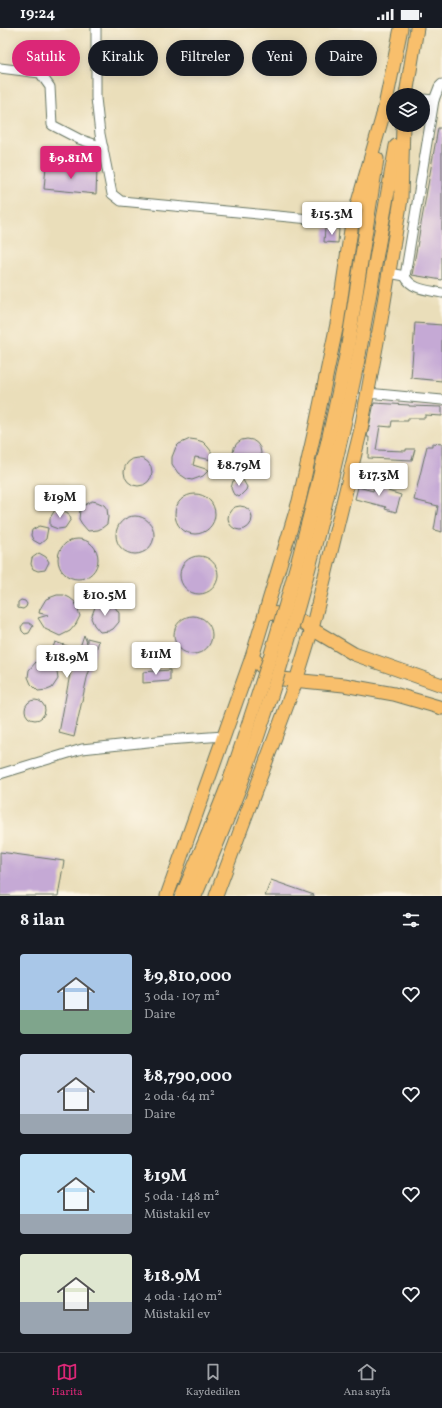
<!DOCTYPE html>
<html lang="tr">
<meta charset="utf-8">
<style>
:root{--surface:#171b24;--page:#20242c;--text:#f1f3f6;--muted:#9ea1a6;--line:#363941;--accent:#db2777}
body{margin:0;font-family:Vollkorn,serif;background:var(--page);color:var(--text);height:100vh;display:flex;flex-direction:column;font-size:15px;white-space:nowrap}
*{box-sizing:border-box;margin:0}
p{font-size:13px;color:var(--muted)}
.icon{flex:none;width:22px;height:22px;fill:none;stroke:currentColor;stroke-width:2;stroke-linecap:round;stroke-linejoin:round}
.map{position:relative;height:868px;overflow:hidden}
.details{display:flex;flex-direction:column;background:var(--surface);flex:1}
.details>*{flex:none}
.top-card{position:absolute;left:12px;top:12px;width:418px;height:36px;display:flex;gap:8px}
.tools{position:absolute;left:386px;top:60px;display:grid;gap:8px}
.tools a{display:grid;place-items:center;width:44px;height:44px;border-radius:50%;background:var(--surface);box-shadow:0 2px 10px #0003;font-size:20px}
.price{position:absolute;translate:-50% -34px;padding:0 9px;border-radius:4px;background:#fff;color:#222;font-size:13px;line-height:26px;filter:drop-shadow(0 1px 2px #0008)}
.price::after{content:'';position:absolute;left:50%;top:24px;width:12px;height:9px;margin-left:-6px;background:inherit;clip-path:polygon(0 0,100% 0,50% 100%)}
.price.on{background:var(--accent);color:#fff}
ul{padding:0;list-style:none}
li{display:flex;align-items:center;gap:12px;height:100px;padding:0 20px}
li span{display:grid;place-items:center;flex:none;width:112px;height:80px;border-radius:4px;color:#555}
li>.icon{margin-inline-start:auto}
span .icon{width:48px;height:48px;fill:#fffc;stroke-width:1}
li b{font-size:17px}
h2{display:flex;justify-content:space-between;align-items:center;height:48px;padding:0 20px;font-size:17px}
.chip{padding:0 14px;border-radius:18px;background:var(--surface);box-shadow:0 2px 10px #0003;font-size:14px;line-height:36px}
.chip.on{background:var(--accent);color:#fff}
.status{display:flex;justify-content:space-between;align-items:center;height:28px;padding:0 20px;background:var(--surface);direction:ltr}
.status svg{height:11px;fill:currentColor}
.menu{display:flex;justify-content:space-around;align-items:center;height:56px;border-top:1px solid var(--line);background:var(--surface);font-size:11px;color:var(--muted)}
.menu a{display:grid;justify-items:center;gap:2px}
.menu .on{color:var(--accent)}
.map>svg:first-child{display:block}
</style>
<div class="status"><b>19:24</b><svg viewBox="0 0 49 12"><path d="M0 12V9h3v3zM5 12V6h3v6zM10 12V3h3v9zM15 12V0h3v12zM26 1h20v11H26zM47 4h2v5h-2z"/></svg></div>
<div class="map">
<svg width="442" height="868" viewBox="0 0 442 868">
<rect width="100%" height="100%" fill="#fcf5e5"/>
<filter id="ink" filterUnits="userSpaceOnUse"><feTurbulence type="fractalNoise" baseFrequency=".025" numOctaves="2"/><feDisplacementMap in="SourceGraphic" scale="8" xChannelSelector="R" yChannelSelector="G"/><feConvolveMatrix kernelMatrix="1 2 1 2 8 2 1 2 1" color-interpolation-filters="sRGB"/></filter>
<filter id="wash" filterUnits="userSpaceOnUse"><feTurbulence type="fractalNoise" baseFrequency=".012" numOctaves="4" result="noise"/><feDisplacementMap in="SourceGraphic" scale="16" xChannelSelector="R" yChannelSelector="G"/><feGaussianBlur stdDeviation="0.9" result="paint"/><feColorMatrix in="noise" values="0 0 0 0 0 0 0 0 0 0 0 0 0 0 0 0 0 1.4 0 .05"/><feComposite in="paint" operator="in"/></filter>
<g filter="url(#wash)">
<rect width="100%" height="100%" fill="#eadeba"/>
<g id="blocks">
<!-- building -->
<g fill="#c5a9d5">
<polygon points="438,100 442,100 442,252 412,247"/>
<polygon points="46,138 97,142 96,166 44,161"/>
<polygon points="325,200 339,201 338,215 324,214"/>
<polygon points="415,295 442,297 442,353 411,350"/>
<polygon points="374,375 409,377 409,378 442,379 442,388 425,387 425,390 408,390 408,393 392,393 391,399 380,398 376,422 406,423 406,421 415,421 412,432 368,430 369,409 367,409"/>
<polygon points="190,411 197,412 203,414 208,419 211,423 213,432 195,429 193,437 209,442 203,448 192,452 187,451 178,445 172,436 172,429 176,419 179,416"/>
<circle cx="247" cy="425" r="14"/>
<polygon points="432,415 442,416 442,504 434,502 438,478 414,472 427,418 432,418"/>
<circle cx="138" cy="444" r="14"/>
<polygon points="238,451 243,452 247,459 246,462 239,469 233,465 231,460 233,453"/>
<polygon points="375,456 388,460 388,463 401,467 396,484 385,481 386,479 355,471 358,459 373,463"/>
<circle cx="195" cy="486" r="20"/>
<polygon points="92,473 97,474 104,477 107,481 108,489 107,496 102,500 98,502 88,503 82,496 79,491 80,482 83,478"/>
<circle cx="240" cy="490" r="12"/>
<polygon points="60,481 68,485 71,491 65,500 58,501 50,498 50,490 55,482"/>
<circle cx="135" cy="507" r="19"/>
<polygon points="39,498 48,500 46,511 40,516 33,512 31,507 32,502"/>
<circle cx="78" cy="531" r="20"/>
<polygon points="39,525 46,529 49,534 45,542 38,543 33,541 31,536 32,530"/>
<circle cx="199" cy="547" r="19"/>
<polygon points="57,567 64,567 70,570 75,574 80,588 76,596 70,603 60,608 45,601 38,590 48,587 39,585 40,581 46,571"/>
<polygon points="21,572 25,573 27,576 26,579 23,581 18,580 18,574"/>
<polygon points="104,575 109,575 115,579 119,585 119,594 113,601 109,603 100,604 94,597 91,590 95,579"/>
<circle cx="193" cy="607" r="19"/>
<polygon points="24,595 29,595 33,598 29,605 25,606 22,603 21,599"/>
<polygon points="84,607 87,615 87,610 99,613 87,650 74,709 59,705 70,646 74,635 73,635 75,623 69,633 51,628 57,644 58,651 52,660 47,662 38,663 31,656 28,649 29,642 36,634 41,633 48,633 55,614 79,622"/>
<polygon points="170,642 170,653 143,655 143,644"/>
<circle cx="35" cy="682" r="10"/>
<polygon points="0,824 64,833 58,868 0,868"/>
<polygon points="271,852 314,867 314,868 265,868"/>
</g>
</g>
</g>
<g filter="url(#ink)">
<use href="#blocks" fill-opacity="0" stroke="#667563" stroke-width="1"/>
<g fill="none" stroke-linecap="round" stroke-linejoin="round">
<defs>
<g id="minor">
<polyline points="96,0 96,70 100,106 112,166 121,173 352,195"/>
<polyline points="0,40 40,45 50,59 52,97 79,111 103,119"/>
<polyline points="434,72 439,59 442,56"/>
<polyline points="389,245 405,248 434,72 423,71"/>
<path d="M405 248C411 262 429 262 442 265"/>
<polyline points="367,365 442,372"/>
<polyline points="0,746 82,721 167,712 224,708"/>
</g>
<g id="highway">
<polyline points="406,67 417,0"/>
<polyline points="383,88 401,0"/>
<polyline points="347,323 377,131"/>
<polyline points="359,327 396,118"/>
<polyline points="266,585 280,586 301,593 312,601 354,626 442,657"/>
<polyline points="252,629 263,640 282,651 344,657 394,666 442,680"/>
<polyline points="167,868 252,629 299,473 316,397 337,296 352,195 385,80"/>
<polyline points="216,868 296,653 312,601 361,401 381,292 401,171 403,97"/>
</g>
</defs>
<!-- minor casing -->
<use href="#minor" stroke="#667563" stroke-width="11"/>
<!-- highway casing -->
<use href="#highway" stroke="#667563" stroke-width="15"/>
<!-- minor -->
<use href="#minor" stroke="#fff" stroke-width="9"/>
<!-- highway -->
<use href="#highway" stroke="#f8bf6c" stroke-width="13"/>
<defs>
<g id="highway-bridge">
<path d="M182 868C197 832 213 796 227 759 237 733 245 706 254 679 293 562 323 444 347 323"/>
<path d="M195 868C210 833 225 797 239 761 291 620 329 474 359 327"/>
</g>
</defs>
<!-- highway-bridge casing -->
<use href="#highway-bridge" stroke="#667563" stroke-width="15" stroke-linecap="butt"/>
<!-- highway-bridge -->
<use href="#highway-bridge" stroke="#f8bf6c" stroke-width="13"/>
</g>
</g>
</svg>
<div class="tools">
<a><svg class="icon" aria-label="layers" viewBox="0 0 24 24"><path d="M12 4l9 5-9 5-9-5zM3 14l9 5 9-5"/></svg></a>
</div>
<b class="price on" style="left:71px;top:152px">₺9.81M</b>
<b class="price" style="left:332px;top:208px">₺15.3M</b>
<b class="price" style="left:239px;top:459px">₺8.79M</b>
<b class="price" style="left:379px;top:469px">₺17.3M</b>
<b class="price" style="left:60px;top:491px">₺19M</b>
<b class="price" style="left:105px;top:589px">₺10.5M</b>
<b class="price" style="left:156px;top:648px">₺11M</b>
<b class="price" style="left:67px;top:651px">₺18.9M</b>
<div class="top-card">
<a class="chip on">Satılık</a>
<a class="chip">Kiralık</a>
<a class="chip">Filtreler</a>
<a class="chip">Yeni</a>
<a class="chip">Daire</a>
</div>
</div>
<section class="details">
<h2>8 ilan<svg class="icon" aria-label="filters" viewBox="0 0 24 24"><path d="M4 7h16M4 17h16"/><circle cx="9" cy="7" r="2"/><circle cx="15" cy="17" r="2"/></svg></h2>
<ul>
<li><span style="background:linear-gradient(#a9c7e8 70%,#7fa58c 0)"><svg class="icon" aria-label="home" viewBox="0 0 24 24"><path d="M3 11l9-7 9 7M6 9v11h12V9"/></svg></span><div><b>₺9,810,000</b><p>3 oda · 107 m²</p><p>Daire</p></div><svg class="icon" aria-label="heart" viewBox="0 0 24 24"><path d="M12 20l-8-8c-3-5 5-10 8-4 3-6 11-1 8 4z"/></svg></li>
<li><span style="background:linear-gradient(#c9d6e8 75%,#9aa5b1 0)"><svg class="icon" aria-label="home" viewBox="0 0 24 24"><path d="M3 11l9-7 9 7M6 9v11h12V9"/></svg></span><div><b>₺8,790,000</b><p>2 oda · 64 m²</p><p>Daire</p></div><svg class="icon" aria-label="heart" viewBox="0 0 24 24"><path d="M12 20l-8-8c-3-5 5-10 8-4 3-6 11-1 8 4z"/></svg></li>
<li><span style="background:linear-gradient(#bfe0f5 75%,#9aa5b1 0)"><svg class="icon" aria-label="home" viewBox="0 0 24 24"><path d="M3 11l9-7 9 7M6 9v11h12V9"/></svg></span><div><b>₺19M</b><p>5 oda · 148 m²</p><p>Müstakil ev</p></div><svg class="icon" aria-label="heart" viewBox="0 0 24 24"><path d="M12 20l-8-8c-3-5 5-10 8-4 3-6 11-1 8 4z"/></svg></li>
<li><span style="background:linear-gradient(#dfe7d0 60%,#9aa5b1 0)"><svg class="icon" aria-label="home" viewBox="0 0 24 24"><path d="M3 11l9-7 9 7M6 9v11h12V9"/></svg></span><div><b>₺18.9M</b><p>4 oda · 140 m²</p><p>Müstakil ev</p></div><svg class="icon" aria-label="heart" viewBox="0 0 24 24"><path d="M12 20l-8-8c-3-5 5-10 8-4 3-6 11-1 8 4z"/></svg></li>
</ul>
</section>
<nav class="menu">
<a class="on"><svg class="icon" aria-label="map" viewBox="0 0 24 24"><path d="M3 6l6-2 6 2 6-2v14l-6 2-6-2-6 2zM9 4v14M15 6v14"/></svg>Harita</a>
<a><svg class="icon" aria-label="saved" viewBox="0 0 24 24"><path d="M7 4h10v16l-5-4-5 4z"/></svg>Kaydedilen</a>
<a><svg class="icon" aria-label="home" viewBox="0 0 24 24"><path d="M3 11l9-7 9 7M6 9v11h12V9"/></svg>Ana sayfa</a>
</nav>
